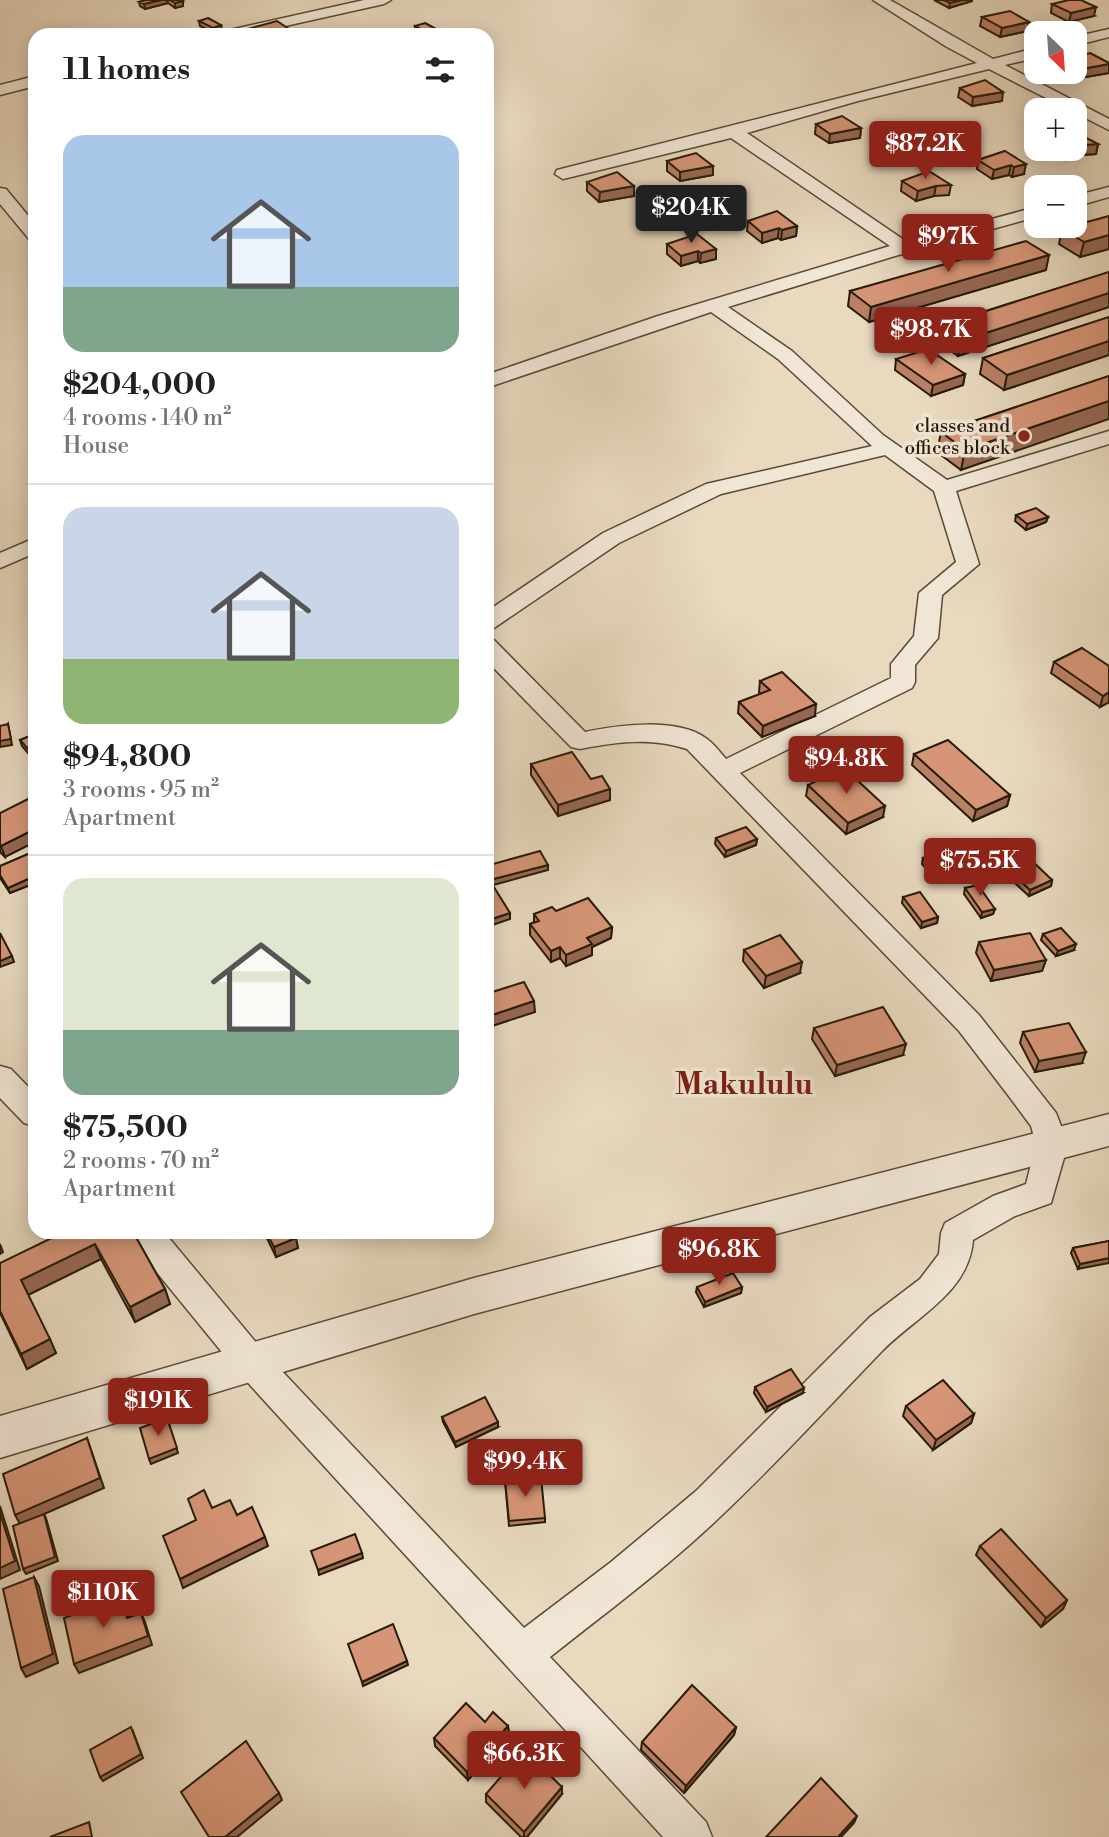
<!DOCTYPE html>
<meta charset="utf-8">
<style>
:root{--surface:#fff;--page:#f6f6f6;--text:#202124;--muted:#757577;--line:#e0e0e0;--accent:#8f2418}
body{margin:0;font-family:"Libre Bodoni",serif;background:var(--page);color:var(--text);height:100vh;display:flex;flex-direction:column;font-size:26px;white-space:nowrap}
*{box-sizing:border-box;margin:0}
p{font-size:23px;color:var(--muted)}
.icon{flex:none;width:38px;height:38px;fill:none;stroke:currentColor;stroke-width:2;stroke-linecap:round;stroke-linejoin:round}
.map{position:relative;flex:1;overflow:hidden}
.panel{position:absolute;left:28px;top:28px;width:466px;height:1211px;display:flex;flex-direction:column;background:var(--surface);border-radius:21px;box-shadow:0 4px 18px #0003}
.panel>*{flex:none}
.needle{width:46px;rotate:155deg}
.tools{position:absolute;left:1024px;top:21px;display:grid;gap:14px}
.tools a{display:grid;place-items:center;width:63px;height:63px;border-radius:14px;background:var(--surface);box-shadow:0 4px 18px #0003;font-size:35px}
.price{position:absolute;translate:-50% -60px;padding:0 16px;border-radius:7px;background:var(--accent);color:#fff;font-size:23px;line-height:46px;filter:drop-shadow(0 2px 4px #0008)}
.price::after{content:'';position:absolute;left:50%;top:42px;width:21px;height:16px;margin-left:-10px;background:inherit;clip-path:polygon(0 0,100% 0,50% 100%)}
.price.active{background:#222;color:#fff}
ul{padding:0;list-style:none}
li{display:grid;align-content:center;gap:14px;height:371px;padding:0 35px}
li+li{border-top:2px solid var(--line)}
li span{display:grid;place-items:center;height:217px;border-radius:21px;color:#555}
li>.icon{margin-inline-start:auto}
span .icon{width:126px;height:126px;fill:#fffc;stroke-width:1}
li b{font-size:30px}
h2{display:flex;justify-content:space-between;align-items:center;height:84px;padding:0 35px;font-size:30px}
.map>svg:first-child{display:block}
</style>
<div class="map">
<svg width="1109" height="1837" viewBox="0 0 1109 1837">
<rect width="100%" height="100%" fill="#e8d9bf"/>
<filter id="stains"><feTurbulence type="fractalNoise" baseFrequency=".00286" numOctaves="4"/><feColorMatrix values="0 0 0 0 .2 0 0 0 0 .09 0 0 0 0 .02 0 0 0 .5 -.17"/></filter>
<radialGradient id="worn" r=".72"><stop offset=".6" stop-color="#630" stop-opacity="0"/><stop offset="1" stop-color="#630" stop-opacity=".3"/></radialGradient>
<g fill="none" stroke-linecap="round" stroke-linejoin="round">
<defs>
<g id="minor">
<polygon points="364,0 391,0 384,4 245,35 218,35 225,31"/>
<path d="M873 0H890L993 59 1036 48V58L1005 65 1109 119V130L989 69 858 101 747 133 907 242 1036 207V217L895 256 728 307 792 351 883 435 947 480 1109 431V444L956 491 979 564 942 595 938 638 915 665V682L912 688 740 773 979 1015 1056 1113 1068 1144 1051 1203 1015 1216 973 1240C969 1293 915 1317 882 1351 829 1406 777 1463 722 1515 669 1566 608 1611 550 1657L706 1822 712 1837H663L239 1373 132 1242 128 1232H164L263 1351 524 1628 611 1562 696 1491 870 1317 920 1279 939 1254 941 1233 945 1223 993 1196 1026 1184 1036 1144 1031 1126 1008 1095 959 1031 687 749C650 737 617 742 580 749L571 747 486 660V638L494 640 585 732C618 725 678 717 707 739 714 744 720 752 726 759L891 678V664L914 636 919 593 956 562 934 491 885 455 721 494 619 543 494 628 486 630V612L603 533 706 484 872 446 778 359 711 312 486 388V375L658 316 890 246 731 138 563 179 555 174 557 170 977 63 947 47Z"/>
<polygon points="1109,29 1109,37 1074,46 1074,37"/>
<polygon points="35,76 35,86 0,95 0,85"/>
<polygon points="1109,187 1109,197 1074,207 1074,196"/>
<polygon points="0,188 6,189 35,224 35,240 29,239 0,204"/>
<polygon points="35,538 35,553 0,568 0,553"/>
<polygon points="0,1066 11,1069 35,1094 35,1126 24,1123 0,1098"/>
</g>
<polygon id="tertiary" points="1109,1114 1109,1146 474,1314 0,1458 0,1416 474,1278"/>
</defs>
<!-- minor casing -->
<use href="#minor" stroke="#584a36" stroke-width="3"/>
<!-- tertiary casing -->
<use href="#tertiary" stroke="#584a36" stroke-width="3"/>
<!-- minor -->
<use href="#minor" fill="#f0e6d5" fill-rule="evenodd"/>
<!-- tertiary -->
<use href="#tertiary" fill="#f0e6d5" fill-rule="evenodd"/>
</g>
<!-- wall -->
<g fill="#b88065" stroke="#281b09" stroke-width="2">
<polygon points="146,0 181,0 183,6 175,8 168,3 145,9 140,6 139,2"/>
<polygon points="934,0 972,0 972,1 949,8"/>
<polygon points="1052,4 1094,16 1069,22 1051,13"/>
<polygon points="982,17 1029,22 1028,31 1000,37 980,26"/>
<polygon points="199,21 222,30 213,32 200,26"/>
<polygon points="415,26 438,35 424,35 415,30"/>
<polygon points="1074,58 1109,73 1080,78 1069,72 1074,72"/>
<polygon points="960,88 1002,101 972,106 958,97"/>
<polygon points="816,124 861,128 860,138 829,143 815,134"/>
<polygon points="1098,144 1096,154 1082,155 1066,160 1049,150 1049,149 1074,149"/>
<polygon points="1005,151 1024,174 1012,177 1009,175 992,179 977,169 978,160"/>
<polygon points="667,161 713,175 680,181 667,171"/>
<polygon points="902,181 951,185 949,195 934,196 916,201 901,191"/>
<polygon points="587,182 634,196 599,202 587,191"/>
<polygon points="1109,216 1109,249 1080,257 1059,244 1062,229"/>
<polygon points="748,221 797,226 796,236 781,240 778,238 762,243 747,231"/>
<polygon points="667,244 716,249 716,259 700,263 698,261 681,266 667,254"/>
<polygon points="1046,270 869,322 848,306 850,291"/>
<polygon points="1109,272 1109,307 958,356 936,341 939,326"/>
<polygon points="1109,317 1109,355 1004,390 980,374 983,358"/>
<polygon points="896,359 965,374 963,385 931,396 895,370"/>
<polygon points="1109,376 961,470 937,452 941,432"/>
<polygon points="1016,515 1048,517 1046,522 1026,530 1015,521"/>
<polygon points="1082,648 1109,702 1100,707 1051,673 1054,662"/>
<polygon points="760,681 815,716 762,737 738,713 739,702 761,694 759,692"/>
<polygon points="35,734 35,761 22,746 20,740"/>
<polygon points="914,754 1010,795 1007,806 973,821 912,765"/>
<polygon points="531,764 610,789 610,800 558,816 531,775"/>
<polygon points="808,785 883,817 846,834 806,796"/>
<polygon points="0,813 5,857 0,852"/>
<polygon points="716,838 757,839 756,845 725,857 715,844"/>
<polygon points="35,851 35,883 10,893 0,878 0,866"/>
<polygon points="923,858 969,870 938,882 922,864"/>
<polygon points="1007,868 1052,880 1051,886 1029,896 1005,874"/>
<polygon points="965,888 995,909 993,914 981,918 964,894"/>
<polygon points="903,897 938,917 937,923 921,928 902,903"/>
<polygon points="556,911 612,927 611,938 592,947 592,955 566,966 560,958 551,962 530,935 530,924 534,922 534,914"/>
<polygon points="1043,934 1074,950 1056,956 1041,940"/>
<polygon points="979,942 1046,960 1042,971 991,981 976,953"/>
<polygon points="744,950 800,973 764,988 743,961"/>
<polygon points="814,1028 903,1055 835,1076 812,1039"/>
<polygon points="1023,1032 1082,1063 1035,1072 1020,1043"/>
<polygon points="133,1232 165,1289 170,1304 135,1322 101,1259 28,1295 56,1353 27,1369 0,1313 0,1263"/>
<polygon points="264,1232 293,1232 298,1248 276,1257"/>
<polygon points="1109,1241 1078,1269 1071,1253 1073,1248"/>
<polygon points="697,1287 742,1287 741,1293 704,1307 696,1292"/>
<polygon points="755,1388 803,1393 766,1412 754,1393"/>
<polygon points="906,1406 974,1414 971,1423 933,1450 903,1416"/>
<polygon points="442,1417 498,1427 456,1447 443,1422"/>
<polygon points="505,1480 545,1518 545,1522 509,1526"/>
<polygon points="980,1546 1067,1600 1063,1609 1041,1627 976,1555"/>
<polygon points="485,1722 508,1726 509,1734 468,1780 435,1746 434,1738"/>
<polygon points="736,1727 734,1735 684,1793 641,1750 642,1742"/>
<polygon points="486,1794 562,1794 527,1837 521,1837 486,1802"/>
</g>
<!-- shaded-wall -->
<g fill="#966853" stroke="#281b09" stroke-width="2">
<polygon points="161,0 167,0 168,3 145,9 144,4"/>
<polygon points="961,0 972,0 972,1 949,8 950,3"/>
<polygon points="183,1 183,6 175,8 175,3"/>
<polygon points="1096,7 1094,16 1069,22 1071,13"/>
<polygon points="1029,22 1028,31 1000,37 1002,28"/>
<polygon points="221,25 222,30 213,32 213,28"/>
<polygon points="289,29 290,35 266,35"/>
<polygon points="438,30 438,35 428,35 428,33"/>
<polygon points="1109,64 1109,73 1080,78 1082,69"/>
<polygon points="1003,92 1002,101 972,106 973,97"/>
<polygon points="861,128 860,138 829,143 830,134"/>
<polygon points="1098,144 1096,154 1082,155 1066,160 1068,150 1084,145"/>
<polygon points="1026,164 1024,174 1012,177 1014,167"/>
<polygon points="1011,165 1009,175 992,179 994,170"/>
<polygon points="713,166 713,175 680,181 680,172"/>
<polygon points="634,186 634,196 599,202 600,192"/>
<polygon points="936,186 934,196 916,201 918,191"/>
<polygon points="797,226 796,236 781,240 782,230"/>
<polygon points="779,228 778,238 762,243 762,233"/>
<polygon points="1109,235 1109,249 1080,257 1084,242"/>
<polygon points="716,249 716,259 700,263 701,253"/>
<polygon points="698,251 698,261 681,266 681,256"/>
<polygon points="1049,255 1046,270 869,322 871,307"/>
<polygon points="1109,293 1109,307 958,356 961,341"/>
<polygon points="1109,341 1109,355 1004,390 1007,375"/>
<polygon points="965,374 963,385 931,396 933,385"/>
<polygon points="1109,401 1109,419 961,470 965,450"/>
<polygon points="1048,517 1046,522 1026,530 1027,524"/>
<polygon points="1109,692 1109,702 1100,707 1103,696"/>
<polygon points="816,704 815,716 762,737 763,726"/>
<polygon points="8,724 12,745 0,747 0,741"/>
<polygon points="610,789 610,800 558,816 558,805"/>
<polygon points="1010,795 1007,806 973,821 976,810"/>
<polygon points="885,806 883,817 846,834 848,823"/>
<polygon points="35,829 35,842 5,857 1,846"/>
<polygon points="757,839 756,845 725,857 726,851"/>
<polygon points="970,864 969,870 938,882 939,876"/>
<polygon points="548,865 548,870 486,887 486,881"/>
<polygon points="35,876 35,883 10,893 8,888"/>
<polygon points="1052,880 1051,886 1029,896 1030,890"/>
<polygon points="995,909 993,914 981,918 982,912"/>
<polygon points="510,913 510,919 487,927 486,921"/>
<polygon points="938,917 937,923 921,928 922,922"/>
<polygon points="612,927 611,938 592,947 592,955 566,966 566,955 587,938"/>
<polygon points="1076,944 1074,950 1056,956 1058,951"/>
<polygon points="560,947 560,958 551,962 551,951"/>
<polygon points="12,956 14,962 0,967 0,961"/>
<polygon points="1046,960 1042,971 991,981 994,970"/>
<polygon points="802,962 800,973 764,988 766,976"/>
<polygon points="534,1001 535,1012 486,1028 486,1017"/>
<polygon points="906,1044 903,1055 835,1076 837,1065"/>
<polygon points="1086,1052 1082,1063 1035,1072 1039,1061"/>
<polygon points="296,1238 298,1248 276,1257 274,1247"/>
<polygon points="0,1244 3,1252 0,1254"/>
<polygon points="95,1244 101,1259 28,1295 21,1280"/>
<polygon points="1109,1258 1109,1263 1078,1269 1080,1264"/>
<polygon points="742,1287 741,1293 704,1307 705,1302"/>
<polygon points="165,1289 170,1304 135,1322 130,1307"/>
<polygon points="50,1339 56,1353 27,1369 21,1354"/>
<polygon points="804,1388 803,1393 766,1412 767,1407"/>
<polygon points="974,1414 971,1423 933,1450 936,1440"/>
<polygon points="167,1418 178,1453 151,1464 149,1459"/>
<polygon points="498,1422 498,1427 456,1447 455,1442"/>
<polygon points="87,1438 104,1488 44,1514 46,1518 58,1561 26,1574 23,1569 20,1524 15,1515"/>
<polygon points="0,1506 20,1570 0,1579"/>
<polygon points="265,1537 268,1546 183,1588 180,1579"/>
<polygon points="362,1553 363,1558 319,1575 318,1570"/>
<polygon points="34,1577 39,1586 58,1663 26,1677 21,1668"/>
<polygon points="121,1596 125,1605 131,1627 127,1618"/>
<polygon points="1067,1600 1063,1609 1041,1627 1046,1618"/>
<polygon points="141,1613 145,1622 152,1645 79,1673 74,1664"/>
<polygon points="407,1661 408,1665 363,1686 362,1682"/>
<polygon points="508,1726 509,1734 468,1780 467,1772"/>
<polygon points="736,1727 734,1735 684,1793 686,1786"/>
<polygon points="133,1731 143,1758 103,1781 100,1777"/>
<polygon points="562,1787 562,1794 527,1837 524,1837 524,1832"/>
<polygon points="279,1793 282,1800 237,1837 225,1837"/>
<polygon points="857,1816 854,1823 841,1837 838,1837"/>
</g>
<!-- building -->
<g fill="#d69576" stroke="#281b09" stroke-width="2">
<polygon points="146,0 161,0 144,4 139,2"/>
<polygon points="170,0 181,0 183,1 175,3"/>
<polygon points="944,0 961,0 950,3"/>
<polygon points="1069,0 1081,0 1096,7 1071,13 1052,4"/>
<polygon points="1010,11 1029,22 1002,28 982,17"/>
<polygon points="208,18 221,25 213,28 199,21"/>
<polygon points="277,21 289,29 266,35 253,35 244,30"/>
<polygon points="425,23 438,30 428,33 415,26"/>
<polygon points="1090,53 1109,63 1109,64 1082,69 1074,65 1074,58"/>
<polygon points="985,80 1003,92 973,97 960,88"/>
<polygon points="842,116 861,128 830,134 816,124"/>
<polygon points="1075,132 1098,144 1084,145 1074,148"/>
<polygon points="1005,151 1026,164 1014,167 1011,165 994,170 978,160"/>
<polygon points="696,153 713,166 680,172 667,161"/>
<polygon points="929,171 951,185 936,186 918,191 902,181"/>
<polygon points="617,172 634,186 600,192 587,182"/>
<polygon points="777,211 797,226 782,230 779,228 762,233 748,221"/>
<polygon points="1109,216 1109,235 1084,242 1062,229"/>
<polygon points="697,234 716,249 701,253 698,251 681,256 667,244"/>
<polygon points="1026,241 1049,255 871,307 850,291"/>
<polygon points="1109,272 1109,293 961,341 939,326"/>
<polygon points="1109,317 1109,341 1007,375 983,358"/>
<polygon points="928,349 965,374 933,385 896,359"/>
<polygon points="1109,376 1109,401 965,450 941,432"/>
<polygon points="1036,508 1048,517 1027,524 1016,515"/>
<polygon points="1082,648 1109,666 1109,692 1103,696 1054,662"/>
<polygon points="782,672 816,704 763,726 739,702 770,690 760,681"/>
<polygon points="8,724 11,739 0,741 0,726"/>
<polygon points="35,734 35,757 20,740"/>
<polygon points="948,740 1010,795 976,810 914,754"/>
<polygon points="572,752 591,779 602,776 610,789 558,805 531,764"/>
<polygon points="844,768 885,806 848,823 808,785"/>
<polygon points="28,799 35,806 35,829 1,846 0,845 0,813"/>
<polygon points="746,827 757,839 726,851 716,838"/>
<polygon points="953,847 970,864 939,876 923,858"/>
<polygon points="35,851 35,876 8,888 0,875 0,866"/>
<polygon points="540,851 548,865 486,881 486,866"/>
<polygon points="1029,858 1052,880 1030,890 1007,868"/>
<polygon points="492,884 510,913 486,921 486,886"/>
<polygon points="978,885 995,909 982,912 965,888"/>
<polygon points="920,892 938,917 922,922 903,897"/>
<polygon points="588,898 612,927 587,938 592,944 566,955 560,947 551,951 530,924 539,921 534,914 552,907 556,911"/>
<polygon points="1061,928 1076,944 1058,951 1043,934"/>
<polygon points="0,933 12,956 0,961"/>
<polygon points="1030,933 1046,960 994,970 979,942"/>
<polygon points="780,935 802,962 766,976 744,950"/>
<polygon points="524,982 534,1001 486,1017 486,994"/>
<polygon points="883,1007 906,1044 837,1065 814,1028"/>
<polygon points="1069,1023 1086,1052 1039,1061 1023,1032"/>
<polygon points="64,1232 133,1232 165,1289 130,1307 95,1244 21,1280 50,1339 21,1354 0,1311 0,1263"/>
<polygon points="266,1232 293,1232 296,1238 274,1247"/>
<polygon points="1109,1241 1109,1258 1080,1264 1073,1248"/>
<polygon points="733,1273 742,1287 705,1302 697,1287"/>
<polygon points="791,1369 804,1388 767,1407 755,1387"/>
<polygon points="943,1380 974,1414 936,1440 906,1406"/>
<polygon points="485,1397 498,1422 455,1442 442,1417"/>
<polygon points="167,1418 177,1448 149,1459 140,1428"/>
<polygon points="87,1438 100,1478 15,1515 3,1474"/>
<polygon points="541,1477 545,1518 509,1521 505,1480"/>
<polygon points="204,1490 212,1508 230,1500 237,1515 252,1507 265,1537 180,1579 163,1536 196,1520 188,1499"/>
<polygon points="0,1513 15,1561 0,1568"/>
<polygon points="44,1514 55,1557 23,1569 13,1526"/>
<polygon points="1001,1529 1067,1600 1046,1618 980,1546"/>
<polygon points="355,1534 362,1553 318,1570 311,1551"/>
<polygon points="34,1577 53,1654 21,1668 3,1589"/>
<polygon points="121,1596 127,1618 141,1613 148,1636 74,1664 64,1618"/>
<polygon points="393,1624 407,1661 362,1682 348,1644"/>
<polygon points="692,1685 736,1727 686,1786 642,1742"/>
<polygon points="466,1703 485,1722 493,1712 508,1726 467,1772 434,1738"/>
<polygon points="131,1727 141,1754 100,1777 90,1750"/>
<polygon points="246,1741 279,1793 225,1837 209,1837 181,1792"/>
<polygon points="524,1750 562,1787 524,1832 486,1794"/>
<polygon points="821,1778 857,1816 838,1837 766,1837"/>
<polygon points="89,1822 92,1837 50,1837"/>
</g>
<!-- markers -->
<circle fill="#8f2418" stroke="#f0e6d5" stroke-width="2.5" cx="1024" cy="436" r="7"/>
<g text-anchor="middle" stroke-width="7" stroke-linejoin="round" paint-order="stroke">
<!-- far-poi labels -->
<g font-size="19" fill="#281b09" stroke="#f0e6d5" text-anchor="end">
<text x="1010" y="432">classes and<tspan x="1010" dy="22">offices block</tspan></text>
</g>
<!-- district labels -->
<g font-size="30" font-weight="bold" fill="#7a1f14" stroke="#f0e6d5">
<text x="744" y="1094">Makululu</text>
</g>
</g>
<rect width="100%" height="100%" filter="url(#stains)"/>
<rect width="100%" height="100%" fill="url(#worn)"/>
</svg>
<div class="tools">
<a><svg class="needle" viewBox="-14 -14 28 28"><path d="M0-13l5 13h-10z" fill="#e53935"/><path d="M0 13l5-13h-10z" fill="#757577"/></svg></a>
<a>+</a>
<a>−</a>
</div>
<b class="price" style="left:925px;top:181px">$87.2K</b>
<b class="price active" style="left:691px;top:245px">$204K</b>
<b class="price" style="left:948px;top:274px">$97K</b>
<b class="price" style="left:931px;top:367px">$98.7K</b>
<b class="price" style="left:846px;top:796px">$94.8K</b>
<b class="price" style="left:980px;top:898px">$75.5K</b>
<b class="price" style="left:719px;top:1287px">$96.8K</b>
<b class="price" style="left:158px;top:1438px">$191K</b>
<b class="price" style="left:525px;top:1499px">$99.4K</b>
<b class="price" style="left:103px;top:1630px">$110K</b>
<b class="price" style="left:524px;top:1791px">$66.3K</b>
<section class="panel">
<h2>11 homes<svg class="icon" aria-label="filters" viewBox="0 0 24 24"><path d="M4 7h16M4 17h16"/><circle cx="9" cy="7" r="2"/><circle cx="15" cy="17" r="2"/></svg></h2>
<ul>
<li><span style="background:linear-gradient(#a9c7e8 70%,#7fa58c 0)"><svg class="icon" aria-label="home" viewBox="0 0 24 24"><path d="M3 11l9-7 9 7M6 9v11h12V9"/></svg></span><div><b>$204,000</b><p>4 rooms · 140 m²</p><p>House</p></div></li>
<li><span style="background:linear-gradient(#c9d6e8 70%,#8fb573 0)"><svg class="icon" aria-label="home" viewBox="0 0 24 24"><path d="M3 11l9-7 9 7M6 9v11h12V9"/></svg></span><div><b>$94,800</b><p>3 rooms · 95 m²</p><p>Apartment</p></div></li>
<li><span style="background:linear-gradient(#dfe7d0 70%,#7fa58c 0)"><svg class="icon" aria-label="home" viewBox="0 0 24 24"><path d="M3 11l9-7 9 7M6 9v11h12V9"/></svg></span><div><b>$75,500</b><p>2 rooms · 70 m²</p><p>Apartment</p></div></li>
</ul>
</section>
</div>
